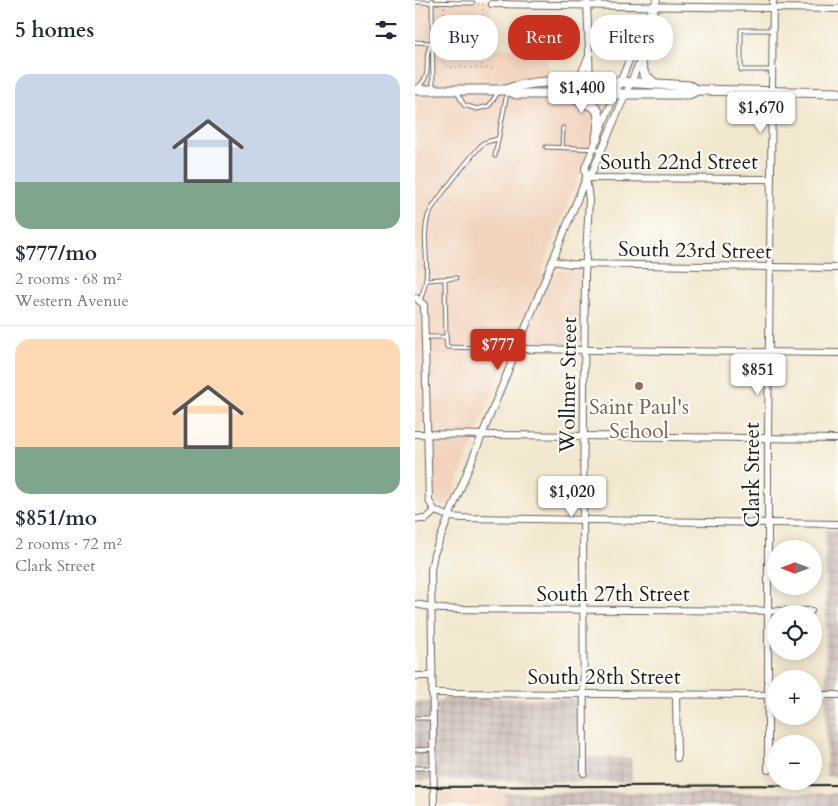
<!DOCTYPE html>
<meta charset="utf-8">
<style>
:root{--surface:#fff;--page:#f2f2f3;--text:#1f2937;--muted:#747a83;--line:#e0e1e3;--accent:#c8321e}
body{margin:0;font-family:Cardo,serif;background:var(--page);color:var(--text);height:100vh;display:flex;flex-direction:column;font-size:19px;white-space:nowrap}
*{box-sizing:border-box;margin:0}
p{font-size:16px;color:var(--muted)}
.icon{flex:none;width:28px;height:28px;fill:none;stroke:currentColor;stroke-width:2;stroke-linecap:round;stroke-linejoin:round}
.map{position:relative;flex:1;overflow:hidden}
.panel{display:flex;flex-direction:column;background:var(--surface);width:415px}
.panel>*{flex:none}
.guide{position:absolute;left:15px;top:15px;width:332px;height:45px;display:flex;gap:10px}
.needle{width:32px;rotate:270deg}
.buttons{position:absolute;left:352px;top:540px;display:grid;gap:10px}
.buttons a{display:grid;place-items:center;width:55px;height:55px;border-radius:50%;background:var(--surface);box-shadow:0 2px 12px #0003;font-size:25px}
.price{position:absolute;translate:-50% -42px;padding:0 11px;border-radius:5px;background:#fff;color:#222;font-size:16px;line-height:32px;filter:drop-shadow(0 1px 2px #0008)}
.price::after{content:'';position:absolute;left:50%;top:30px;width:15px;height:11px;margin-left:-8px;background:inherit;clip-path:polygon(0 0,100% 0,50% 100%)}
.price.current{background:var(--accent);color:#fff}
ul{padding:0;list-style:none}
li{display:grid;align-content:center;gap:10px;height:265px;padding:0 15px}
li+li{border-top:1px solid var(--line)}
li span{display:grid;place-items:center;height:155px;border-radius:15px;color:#555}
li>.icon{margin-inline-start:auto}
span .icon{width:90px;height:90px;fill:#fffc;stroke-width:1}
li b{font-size:21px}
h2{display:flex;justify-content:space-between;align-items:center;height:60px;padding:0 15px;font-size:21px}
.tag{padding:0 18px;border-radius:20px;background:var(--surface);box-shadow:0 2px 12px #0003;font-size:18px;line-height:45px}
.tag.current{background:var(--accent);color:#fff}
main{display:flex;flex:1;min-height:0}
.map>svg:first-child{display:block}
</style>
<main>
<section class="panel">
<h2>5 homes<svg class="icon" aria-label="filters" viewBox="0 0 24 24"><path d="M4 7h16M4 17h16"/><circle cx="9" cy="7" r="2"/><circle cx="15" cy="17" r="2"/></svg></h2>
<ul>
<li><span style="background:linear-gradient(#c9d6e8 70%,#7fa58c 0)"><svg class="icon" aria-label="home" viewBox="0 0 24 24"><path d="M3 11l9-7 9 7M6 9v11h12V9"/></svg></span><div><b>$777/mo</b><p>2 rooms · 68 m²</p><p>Western Avenue</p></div></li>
<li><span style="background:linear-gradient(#ffd9b3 70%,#7fa58c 0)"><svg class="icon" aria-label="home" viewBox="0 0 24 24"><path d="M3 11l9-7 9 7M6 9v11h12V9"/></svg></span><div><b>$851/mo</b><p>2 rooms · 72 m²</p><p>Clark Street</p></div></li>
</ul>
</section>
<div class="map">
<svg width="423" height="806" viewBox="0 0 423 806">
<defs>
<pattern id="industrial-grid" width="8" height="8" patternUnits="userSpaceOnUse" patternTransform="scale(1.25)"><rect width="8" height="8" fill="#cfc0ba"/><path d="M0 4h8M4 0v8" fill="none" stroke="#b1a49f"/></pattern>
</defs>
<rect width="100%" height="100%" fill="#fdfcf7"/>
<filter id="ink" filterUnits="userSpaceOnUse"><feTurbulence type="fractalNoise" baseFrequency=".02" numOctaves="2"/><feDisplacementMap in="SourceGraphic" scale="10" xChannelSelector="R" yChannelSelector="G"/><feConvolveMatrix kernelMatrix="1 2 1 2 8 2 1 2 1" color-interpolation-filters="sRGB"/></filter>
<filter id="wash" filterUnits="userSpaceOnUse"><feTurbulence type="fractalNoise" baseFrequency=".0096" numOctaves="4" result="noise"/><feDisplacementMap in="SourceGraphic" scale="20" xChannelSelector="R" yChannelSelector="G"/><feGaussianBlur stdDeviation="1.12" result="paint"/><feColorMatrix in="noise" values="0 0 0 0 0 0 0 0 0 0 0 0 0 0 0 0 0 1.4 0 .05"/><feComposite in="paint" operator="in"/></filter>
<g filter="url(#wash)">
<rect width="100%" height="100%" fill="#f2e8cf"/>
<!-- built -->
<g fill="#f2d4be">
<polygon points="0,0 76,0 75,48 133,47 133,101 170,105 180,111 182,127 126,273 138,279 143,271 165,272 164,345 121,346 115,341 117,332 103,328 35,502 30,506 23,504 19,499 17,425 7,425 5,430 0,431"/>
<rect x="25" y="792" width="65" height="14"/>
</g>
<!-- industrial -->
<g fill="url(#industrial-grid)">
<polygon points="410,530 423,530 423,776 411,776"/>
<polygon points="29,698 162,699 164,757 216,758 217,782 0,780 0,702 25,701"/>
<polygon points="90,792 423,793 423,806 90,806"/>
</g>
</g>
<g filter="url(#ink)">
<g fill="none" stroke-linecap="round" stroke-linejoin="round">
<defs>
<g id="service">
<polyline points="17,0 18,89"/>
<polyline points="0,2 58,3"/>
<polyline points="356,30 326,30 326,70 357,70"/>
<polyline points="0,42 16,43"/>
<path d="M3 87C20 73 6 58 17 43"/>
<polyline points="42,92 49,105 62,109 74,106 84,91"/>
<polyline points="131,147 187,149"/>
<polyline points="147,147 148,128"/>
<polyline points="80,156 92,93"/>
<polyline points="30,279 31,337"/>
<polyline points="12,280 41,278"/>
<path d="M5 300C19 268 5 245 13 216 18 203 50 164 61 151L68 143 82 139"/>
<polyline points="10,337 31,337 32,347 103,349"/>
<polyline points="0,718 17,718"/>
<polyline points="0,750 18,749"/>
<polyline points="0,768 18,768"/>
</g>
<g id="minor">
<polyline points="172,0 175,82"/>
<polyline points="77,4 423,9"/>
<polyline points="159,82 166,74 173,58"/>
<polyline points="171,178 356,179"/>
<polyline points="138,261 156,264 423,268"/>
<polyline points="0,297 9,305 14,501 20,511"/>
<polyline points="103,349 423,353"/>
<polyline points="0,434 423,439"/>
<polyline points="0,519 11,519 20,511 36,517 48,518 423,524"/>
<polyline points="0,604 26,609 396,611"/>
<polyline points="0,676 17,676"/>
<polyline points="17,693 361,695"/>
<polyline points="261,694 262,758"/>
<polyline points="399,695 423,695"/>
<polyline points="353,770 353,431 358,0"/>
<polyline points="169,773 168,520 170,275 174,200 170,168 231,19 242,0"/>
<polyline points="19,806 16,570 19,554 171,178 178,170 225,61 238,21 239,7"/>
</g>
<g id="secondary">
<polyline points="225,61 229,74 240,84"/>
<path d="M0 90H92C122 74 236 84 274 86L282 90 423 93"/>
<polyline points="92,90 101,94 274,94 282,90"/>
<path d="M154 94C172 113 190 92 182 138"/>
</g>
</defs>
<!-- service casing -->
<use href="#service" stroke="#67635b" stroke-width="5"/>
<!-- minor casing -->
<use href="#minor" stroke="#67635b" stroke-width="8"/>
<!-- secondary casing -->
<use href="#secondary" stroke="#67635b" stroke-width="11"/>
<!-- path -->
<g stroke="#67635b" stroke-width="1" stroke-dasharray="1 4" stroke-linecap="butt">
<polyline points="63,4 68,4 67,67"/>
<polyline points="29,7 28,62 33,67 80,69"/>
</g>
<!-- service -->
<use href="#service" stroke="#fff" stroke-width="3"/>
<!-- minor -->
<use href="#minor" stroke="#fff" stroke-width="6"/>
<!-- secondary -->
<use href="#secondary" stroke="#fff" stroke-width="9"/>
<!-- rail -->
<polyline stroke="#1c1c1c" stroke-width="2" points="0,787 423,785"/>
</g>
</g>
<!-- markers -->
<circle fill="#8d6e63" stroke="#fdfcf7" stroke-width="2" cx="224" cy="386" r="5"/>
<g text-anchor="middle" stroke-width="4.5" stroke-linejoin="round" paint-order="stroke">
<!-- street labels -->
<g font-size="21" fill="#1c1c1c" stroke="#fdfcf7">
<text x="264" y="169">South 22nd Street</text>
<text transform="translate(280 250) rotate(1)" y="7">South 23rd Street</text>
<text transform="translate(153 385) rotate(-89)" y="7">Wollmer Street</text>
<text transform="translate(337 475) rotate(-90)" y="7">Clark Street</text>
<text x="198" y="601">South 27th Street</text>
<text x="189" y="684">South 28th Street</text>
</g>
<!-- education labels -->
<g font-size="21" fill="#785e54" stroke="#fdfcf7">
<text x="224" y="414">Saint Paul's<tspan x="224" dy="24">School</tspan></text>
</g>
</g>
</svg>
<div class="buttons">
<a><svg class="needle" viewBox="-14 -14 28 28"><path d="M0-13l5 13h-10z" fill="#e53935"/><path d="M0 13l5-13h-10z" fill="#747a83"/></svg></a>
<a><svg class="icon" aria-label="locate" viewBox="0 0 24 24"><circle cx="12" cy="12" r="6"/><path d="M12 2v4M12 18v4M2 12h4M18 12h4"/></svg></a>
<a>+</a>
<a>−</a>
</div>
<b class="price" style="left:167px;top:114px">$1,400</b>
<b class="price" style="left:346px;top:134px">$1,670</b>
<b class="price current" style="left:83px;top:371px">$777</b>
<b class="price" style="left:343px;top:396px">$851</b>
<b class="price" style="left:157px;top:518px">$1,020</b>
<div class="guide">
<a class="tag">Buy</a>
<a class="tag current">Rent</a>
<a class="tag">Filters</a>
</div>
</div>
</main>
